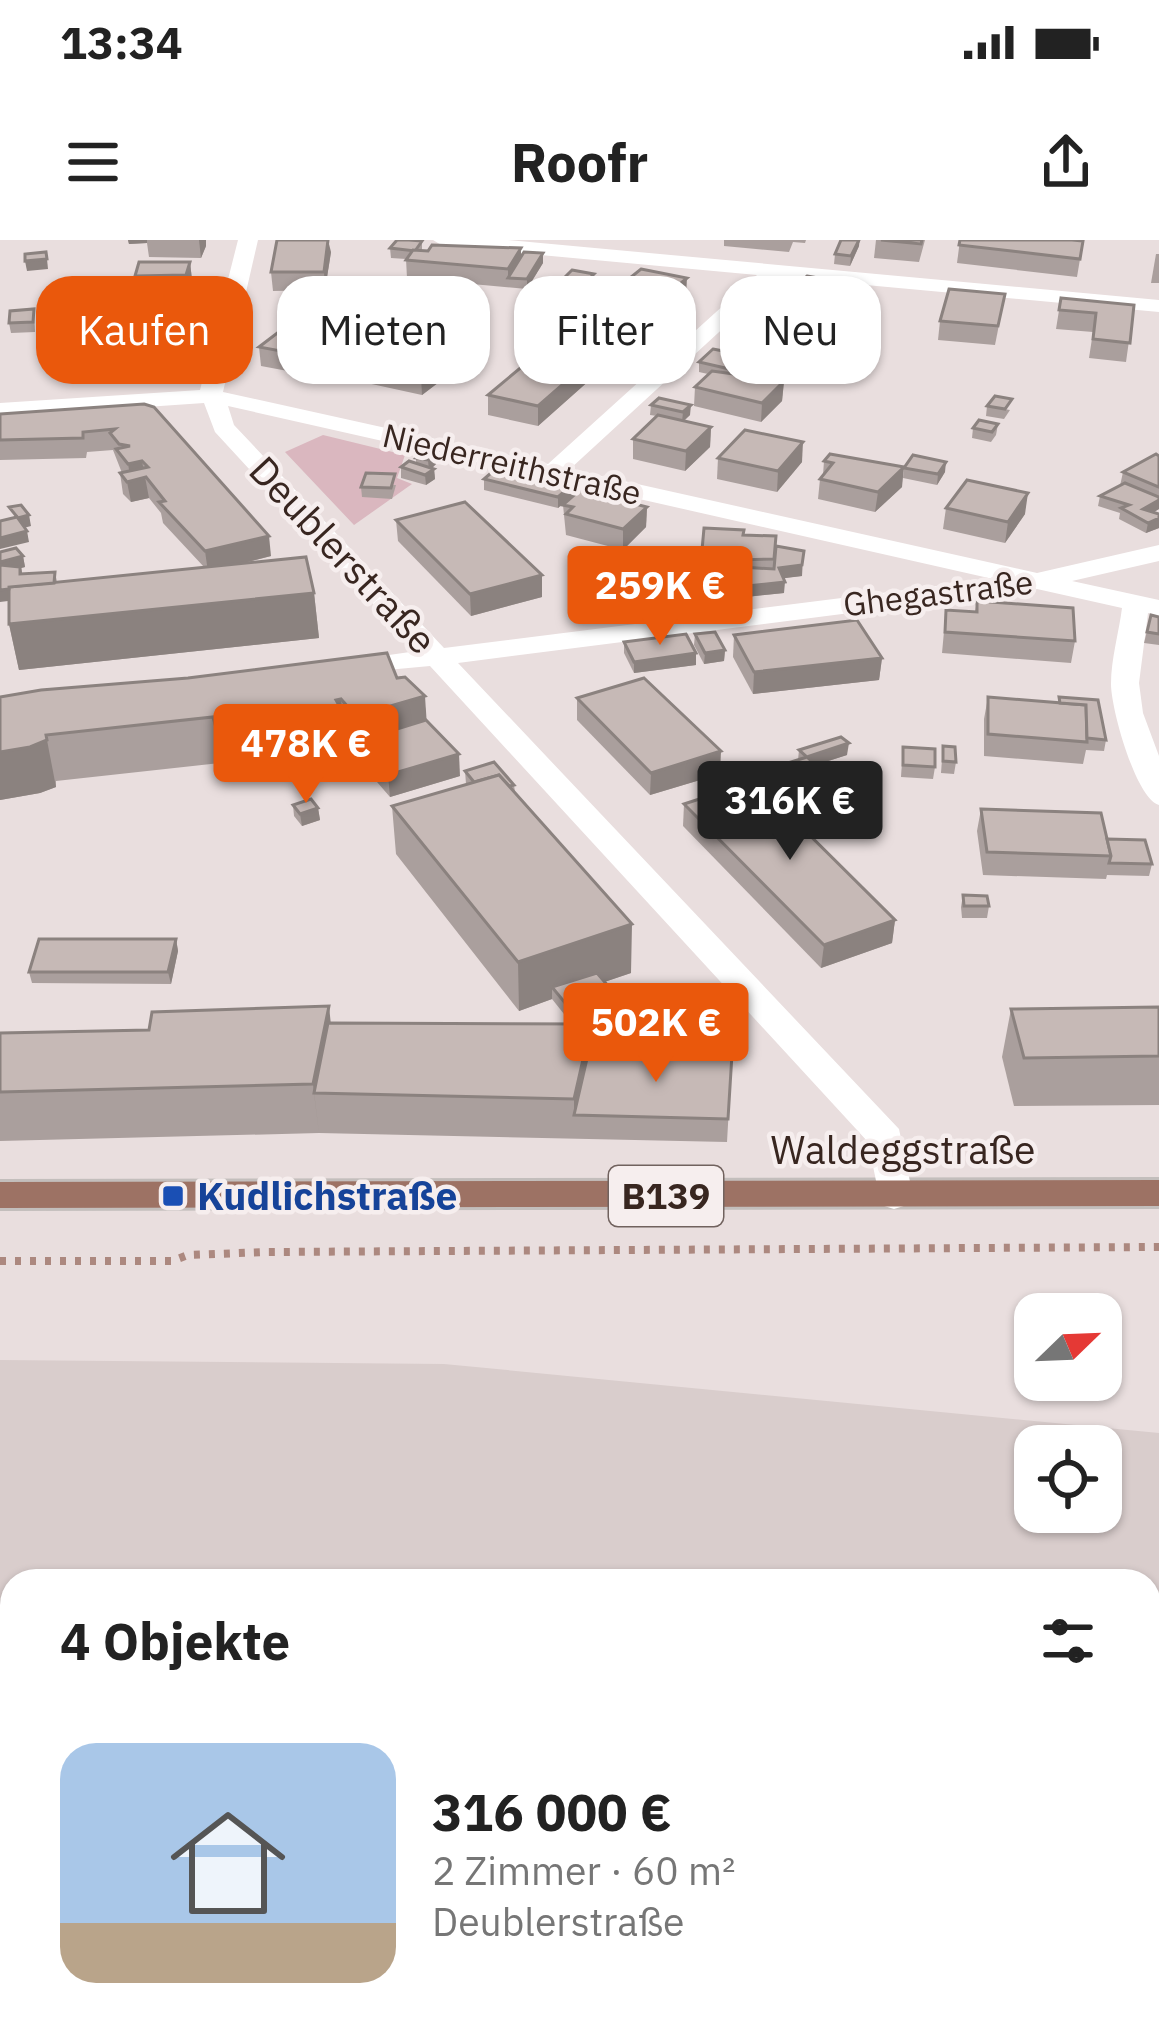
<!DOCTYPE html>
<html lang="de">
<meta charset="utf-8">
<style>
:root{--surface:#fff;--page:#f2f2f2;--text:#222;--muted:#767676;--line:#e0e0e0;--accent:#ea580c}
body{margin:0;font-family:"IBM Plex Sans",sans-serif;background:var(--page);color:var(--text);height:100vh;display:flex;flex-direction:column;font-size:45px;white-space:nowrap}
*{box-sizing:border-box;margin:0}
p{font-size:39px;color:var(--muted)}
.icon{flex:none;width:66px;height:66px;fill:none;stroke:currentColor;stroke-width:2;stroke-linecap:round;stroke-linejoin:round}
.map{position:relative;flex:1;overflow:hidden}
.drawer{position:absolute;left:0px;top:1329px;width:1161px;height:468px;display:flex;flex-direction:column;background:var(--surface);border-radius:36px 36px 0 0;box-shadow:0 3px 9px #0004}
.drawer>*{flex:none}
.hud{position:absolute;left:36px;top:36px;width:1089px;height:108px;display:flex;gap:24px}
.needle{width:78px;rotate:67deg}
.tools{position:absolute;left:1014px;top:1053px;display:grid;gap:24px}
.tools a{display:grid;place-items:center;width:108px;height:108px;border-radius:24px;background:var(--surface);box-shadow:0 3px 9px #0004;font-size:60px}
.price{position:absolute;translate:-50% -102px;padding:0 27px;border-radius:12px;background:var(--accent);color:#fff;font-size:39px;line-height:78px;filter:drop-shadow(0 3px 6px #0008)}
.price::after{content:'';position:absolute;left:50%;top:72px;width:36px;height:27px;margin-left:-18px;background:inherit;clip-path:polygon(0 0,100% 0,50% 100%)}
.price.on{background:#222;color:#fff}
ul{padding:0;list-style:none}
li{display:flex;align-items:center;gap:36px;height:300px;padding:0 60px}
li+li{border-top:3px solid var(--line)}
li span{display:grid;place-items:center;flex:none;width:336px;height:240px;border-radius:36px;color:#555}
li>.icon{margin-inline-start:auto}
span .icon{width:144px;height:144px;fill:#fffc;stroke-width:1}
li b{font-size:51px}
h2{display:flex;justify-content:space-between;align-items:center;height:144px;padding:0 60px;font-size:51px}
.pill{padding:0 42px;border-radius:36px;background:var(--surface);box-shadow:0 3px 9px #0004;font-size:42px;line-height:108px}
.pill.on{background:var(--accent);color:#fff}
.status{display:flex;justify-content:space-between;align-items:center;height:84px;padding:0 60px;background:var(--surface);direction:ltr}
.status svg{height:33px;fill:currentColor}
header{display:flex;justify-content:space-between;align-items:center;height:156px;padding:0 60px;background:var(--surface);font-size:54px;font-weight:800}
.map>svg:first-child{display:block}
</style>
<div class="status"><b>13:34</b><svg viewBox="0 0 49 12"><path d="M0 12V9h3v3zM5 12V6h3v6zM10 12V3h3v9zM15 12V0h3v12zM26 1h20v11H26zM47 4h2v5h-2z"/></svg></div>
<header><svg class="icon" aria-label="menu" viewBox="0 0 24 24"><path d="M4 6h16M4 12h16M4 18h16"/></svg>Roofr<svg class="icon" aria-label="share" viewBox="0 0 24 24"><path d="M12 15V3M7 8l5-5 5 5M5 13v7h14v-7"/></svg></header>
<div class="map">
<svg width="1159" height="1797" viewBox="0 0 1159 1797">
<rect width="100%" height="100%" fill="#e9dede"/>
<!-- built -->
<path fill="#d9cdcc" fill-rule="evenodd" d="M0 1120 444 1124 1159 1193V1797H0ZM1035 1206H1101V1272H1035ZM12 1341H1149V1785H12Z"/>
<!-- green -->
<polygon fill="#dab7bf" points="323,195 405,215 397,238 412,244 354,285 285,212"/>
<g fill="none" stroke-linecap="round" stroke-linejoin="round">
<defs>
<polygon id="major" points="1159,940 1159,966 0,968 0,942"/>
</defs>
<!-- major casing -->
<use href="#major" stroke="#c3bebc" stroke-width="6"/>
<!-- path -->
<polyline stroke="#ac887f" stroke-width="8" stroke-dasharray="6 9" stroke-linecap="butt" points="0,1021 172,1021 188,1015 268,1012 1159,1007"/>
<!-- minor -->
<path fill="#fff" fill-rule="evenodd" d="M238 0H258L223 152 548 224 757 35 443 6 433 0H508L1159 60V72L779 37 570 229 1037 333 1159 305V321L1072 341 1159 360V376L1148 373 1139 443 1143 473 1159 516V565C1136 559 1111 469 1111 444 1111 419 1119 392 1122 368L1037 349 458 423 899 889 913 956 907 965 894 969 881 965 868 902 430 426 333 435 329 429 333 423 417 411 215 192 204 163 0 177V163L200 150ZM228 166 993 339 444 408 234 185Z"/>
<!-- major -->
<use href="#major" fill="#9d7264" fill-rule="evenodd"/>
<!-- rail -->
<g stroke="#74605a" stroke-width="12" stroke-dasharray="32 15" stroke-linecap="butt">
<polyline points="0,1620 12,1622"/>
<polyline points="0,1680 12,1681"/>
<polyline points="0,1726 12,1727"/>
<polyline points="1149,1751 1159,1752"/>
<polyline points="500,1785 602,1797"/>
<polyline points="909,1785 1013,1797"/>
<polyline points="0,1791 46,1797"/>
</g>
</g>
<!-- wall -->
<g fill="#aa9f9d">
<polygon points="128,0 206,0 206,6 201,18 149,17 147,3 129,4"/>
<polygon points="724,0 806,0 805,3 793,2 789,12 724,6"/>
<polygon points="841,0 860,0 859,6 850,26 834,24 835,14"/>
<polygon points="876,0 925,0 919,22 874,18"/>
<polygon points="960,0 1083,1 1077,37 957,23"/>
<polygon points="422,1 422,10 521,8 521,17 543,13 543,23 527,49 407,38 406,19 391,18 390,8"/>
<polygon points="331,12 325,50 273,51 271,32"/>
<polygon points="1156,14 1159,14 1159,43 1151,43"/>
<polygon points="190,22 192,40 189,51 210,51 211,61 207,74 180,74 179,65 182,54 138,54 135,36"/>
<polygon points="564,38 594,43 586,51 564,47"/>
<polygon points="852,44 850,62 832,81 787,72 788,54"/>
<polygon points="1005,54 995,105 938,100 940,81"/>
<polygon points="686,56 642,95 595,85 595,66"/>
<polygon points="1061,58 1134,65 1126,122 1089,118 1093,92 1056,89"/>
<polygon points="103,63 123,73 166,70 170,104 121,108 122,116 64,120 61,100 105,74"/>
<polygon points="34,69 35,92 11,93 9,83"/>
<polygon points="745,105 805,109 778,132 748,125 738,135 784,141 782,161 761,182 694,166 695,147 708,134 699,132 699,122 745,115"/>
<polygon points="259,107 351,111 320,137 261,126"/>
<polygon points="610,109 646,115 636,125 610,119"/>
<polygon points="475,123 476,133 465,142 447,138 447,136 422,155 367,143 366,133 386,124 449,127"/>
<polygon points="592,138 538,186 488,175 488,155"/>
<polygon points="659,158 690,175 684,181 711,187 710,207 685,231 633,219 633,199 657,176 650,175 651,165"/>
<polygon points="144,164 271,316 244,323 314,353 319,398 19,430 9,384 23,316 25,327 21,328 22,334 55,332 57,342 204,327 163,283 161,273 149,258 131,262 123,254 120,233 122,233 113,210 87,212 86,218 0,220 0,174"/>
<polygon points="987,166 1010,170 1004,179 986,176"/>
<polygon points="998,184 996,195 991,202 972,198 973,188"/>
<polygon points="437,212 437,223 432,228 434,229 435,239 426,245 401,238 401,227 416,223 416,218"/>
<polygon points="830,214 902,247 875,272 818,259 820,239 823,235 824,221"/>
<polygon points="1159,216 1159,269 1153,272 1159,274 1159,288 1146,293 1119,279 1120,273 1098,266 1100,256 1120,246 1123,232"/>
<polygon points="718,218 802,222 777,252 717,239"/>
<polygon points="904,228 945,232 937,245 903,238"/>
<polygon points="484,239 573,244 573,255 558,268 484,250"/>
<polygon points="396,245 392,259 362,257 361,247"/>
<polygon points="563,265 647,267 646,287 623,310 566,295"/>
<polygon points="946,268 1025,274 1005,303 943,289"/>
<polygon points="396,280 542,335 542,357 471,376 398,301"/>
<polygon points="744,295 775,317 804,311 802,336 783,338 784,353 746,357 741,341 700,341 701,321"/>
<polygon points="602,338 646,358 645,369 606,370"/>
<polygon points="647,345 665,352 664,363 649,364 646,356"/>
<polygon points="977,361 1075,401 1071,423 942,413 946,370 975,372"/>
<polygon points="1151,375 1159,377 1159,405 1144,403"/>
<polygon points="695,394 725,410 724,421 704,424 694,405"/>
<polygon points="734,395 882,418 879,440 753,454 733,417"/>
<polygon points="624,402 696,425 634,433 624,413"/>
<polygon points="397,438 426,480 460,536 390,557 345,505 343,505 344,514 222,530 220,523 56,541 56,547 40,553 0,560 0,457"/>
<polygon points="988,457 1058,462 1059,457 1106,500 1104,511 1086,510 1083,524 984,516 984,479"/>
<polygon points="577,458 720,534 650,555 577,480"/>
<polygon points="943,506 956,522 954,534 941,533"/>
<polygon points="903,507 935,527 933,539 901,537"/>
<polygon points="799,510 847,515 816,525 822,531 821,542 789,553 774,539 775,527 798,520"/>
<polygon points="465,531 514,545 515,552 631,733 604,742 615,754 704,775 703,787 591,791 591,810 732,814 727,902 319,893 0,901 0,793 149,790 331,783 572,784 552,759 519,771 396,614 392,566 466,544"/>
<polygon points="684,564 895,680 892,703 821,728 683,586"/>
<polygon points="293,565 318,568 320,580 302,586 294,576"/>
<polygon points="981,569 1107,599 1152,624 1149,636 1107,635 1106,639 983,635 977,591"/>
<polygon points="963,655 989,666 987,678 962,678 961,667"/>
<polygon points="176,699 178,711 171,744 32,743 29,732"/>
<polygon points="1159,767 1159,865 1014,866 1002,817 1011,769"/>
</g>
<!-- shaded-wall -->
<g fill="#8b827f">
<polygon points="128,0 147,0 147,3 129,4"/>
<polygon points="199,0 206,0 206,6 201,18"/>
<polygon points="328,0 331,12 325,50 324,32"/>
<polygon points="859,0 859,6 850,26 851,16"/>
<polygon points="521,8 521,27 508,38 508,29"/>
<polygon points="543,13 543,23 527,49 527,39"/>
<polygon points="47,19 48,29 27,31 25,21"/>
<polygon points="190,22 192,40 188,54 186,35"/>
<polygon points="594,34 594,43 586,51 586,42"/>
<polygon points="687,38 686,56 642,95 642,76"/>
<polygon points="852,44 850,62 832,81 834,62"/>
<polygon points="123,67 124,77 106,79 104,69"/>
<polygon points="807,90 805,109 778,132 780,112"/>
<polygon points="350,92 351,111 320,137 318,118"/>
<polygon points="646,105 646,115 636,125 637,114"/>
<polygon points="448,115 447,136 422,155 421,136"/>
<polygon points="748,116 748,126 733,140 734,130"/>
<polygon points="592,119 592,138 538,186 538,166"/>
<polygon points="475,123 476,133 465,142 464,132"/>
<polygon points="784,141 782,161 761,182 762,163"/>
<polygon points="691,165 690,175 682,182 683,172"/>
<polygon points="711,187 710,207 685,231 686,211"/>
<polygon points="803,202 802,222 777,252 778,231"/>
<polygon points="437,212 437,223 429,231 428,220"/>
<polygon points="142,221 149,258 131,262 127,242 131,241 128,224"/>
<polygon points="946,222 945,232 937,245 938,234"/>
<polygon points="904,227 902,247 875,272 878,252"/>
<polygon points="434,229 435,239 426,245 425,235"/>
<polygon points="573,244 573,255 558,268 558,257"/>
<polygon points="1028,253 1025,274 1005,303 1008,282"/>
<polygon points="1159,260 1159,269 1141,280 1143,269"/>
<polygon points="647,267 646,287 623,310 623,289"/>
<polygon points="29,275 31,286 20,289 18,278"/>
<polygon points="1159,278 1159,288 1146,293 1148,283"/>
<polygon points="27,291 29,302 0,309 0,298"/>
<polygon points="269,296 271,316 208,332 205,311"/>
<polygon points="23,316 25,327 21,328 23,338 20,334 0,334 0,322"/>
<polygon points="802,325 802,336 778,339 779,328"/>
<polygon points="55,332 56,355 0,362 0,350"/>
<polygon points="542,335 542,357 471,376 470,354"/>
<polygon points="785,342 784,353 746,357 747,346"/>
<polygon points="314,353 319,398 19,430 9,384"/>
<polygon points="725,410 724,421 704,424 705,413"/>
<polygon points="696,413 696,425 634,433 634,422"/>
<polygon points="882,418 879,440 753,454 754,432"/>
<polygon points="425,456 428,502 358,501 356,476"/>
<polygon points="341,459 345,505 343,505 344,514 222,530 215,484"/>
<polygon points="46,495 56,547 40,553 0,560 0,512"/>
<polygon points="849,503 847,515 806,528 807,517"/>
<polygon points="721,511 720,534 650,555 651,533"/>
<polygon points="459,514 460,536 390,557 388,535"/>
<polygon points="822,531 821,542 789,553 790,541"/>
<polygon points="318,568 320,580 302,586 300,574"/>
<polygon points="895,680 892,703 821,728 824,705"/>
<polygon points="632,684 631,733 560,757 552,747 552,759 519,771 518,722"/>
<polygon points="176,699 178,711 171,744 168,732"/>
<polygon points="329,766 334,814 314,853 319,893 313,844"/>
<polygon points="591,784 591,824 574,875 574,898 574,859"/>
</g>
<!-- building -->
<g fill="#c6b9b6" stroke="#8b827f" stroke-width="3">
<polygon points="277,0 328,0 324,32 271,32"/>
<polygon points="397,0 409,0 422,1 415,11 390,8"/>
<polygon points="841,0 859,0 851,16 835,14"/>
<polygon points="881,0 922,0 921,4"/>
<polygon points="960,0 1072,0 1083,1 1080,19 959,5"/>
<polygon points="432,5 521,8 508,29 406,20 413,10 428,11"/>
<polygon points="46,12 47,19 25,21 25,14"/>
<polygon points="524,12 543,13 527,39 508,38"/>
<polygon points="139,22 190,22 186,35 135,36"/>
<polygon points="641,29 687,38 642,76 595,66"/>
<polygon points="572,30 594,34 586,42 564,38"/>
<polygon points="807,36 852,44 834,62 788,54"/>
<polygon points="949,49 1005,54 998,86 940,81"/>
<polygon points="183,51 210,51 206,64 179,65"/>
<polygon points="1061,58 1134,65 1130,103 1093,99 1096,73 1059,70"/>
<polygon points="121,61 123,67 104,69 103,63"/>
<polygon points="34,69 33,82 9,83 10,71"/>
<polygon points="166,70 167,85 118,89 119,96 61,100 61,77"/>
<polygon points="293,81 350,92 318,118 259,107"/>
<polygon points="764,82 807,90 780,112 745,105"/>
<polygon points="620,100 646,105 637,114 610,109"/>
<polygon points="410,107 448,115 421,136 382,127"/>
<polygon points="543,109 592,119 538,166 488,155"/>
<polygon points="713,109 748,116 734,130 699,122"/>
<polygon points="458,119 475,123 464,132 447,128"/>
<polygon points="380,123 386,124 382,127 383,136 366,133"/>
<polygon points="712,131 784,141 762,163 695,147"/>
<polygon points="995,156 1012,159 1005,169 987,166"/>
<polygon points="659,158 691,165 683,172 651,165"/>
<polygon points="144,164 154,167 269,296 205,311 159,262 165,261 146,237 127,242 120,233 148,227 142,221 128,224 116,209 130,206 119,204 110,193 115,189 83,192 83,198 0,200 0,174"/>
<polygon points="658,175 711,187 686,211 633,199"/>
<polygon points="979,180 998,184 992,192 973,188"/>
<polygon points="745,190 803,202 778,231 718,218"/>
<polygon points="425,210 437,212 428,220 416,218"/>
<polygon points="830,214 904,227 878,252 820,239 833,223 824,221"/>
<polygon points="1156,214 1159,216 1159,247 1123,232"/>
<polygon points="913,215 946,222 938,234 904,228"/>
<polygon points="409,221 434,229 425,235 401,227"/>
<polygon points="499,226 573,244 558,257 484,239"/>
<polygon points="366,233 395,234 391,248 361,247"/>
<polygon points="967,240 1028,253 1008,282 946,268"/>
<polygon points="1125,243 1159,257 1159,260 1143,269 1159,274 1159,278 1148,283 1121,268 1129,265 1100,256"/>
<polygon points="580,250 647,267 623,289 566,274 573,267 563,265"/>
<polygon points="465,262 542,335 470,354 396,280"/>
<polygon points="21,265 29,275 18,278 9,267"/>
<polygon points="17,277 27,291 0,298 0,281"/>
<polygon points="704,288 744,290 743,295 776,296 774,319 701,321"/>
<polygon points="776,306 804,311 802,325 779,328 785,342 747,346 741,327 774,329"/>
<polygon points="16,308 23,316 0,322 0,312"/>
<polygon points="306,317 314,353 9,384 9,347"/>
<polygon points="0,325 20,327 20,334 55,332 54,343 9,347 9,349 0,350"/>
<polygon points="642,336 646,358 606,359 602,338"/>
<polygon points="663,344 665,352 649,353 647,345"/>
<polygon points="977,361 1073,368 1075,401 945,392 946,370 977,372"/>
<polygon points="1151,375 1159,377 1159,394 1147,392"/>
<polygon points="857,380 882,418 754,432 734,395"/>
<polygon points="715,392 725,410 705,413 695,394"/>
<polygon points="686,394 696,413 634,422 624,402"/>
<polygon points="387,413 397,438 405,437 425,456 356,476 341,459 336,460 340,467 215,484 213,477 46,495 47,500 30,507 0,512 0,457 41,450 188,438"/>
<polygon points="644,438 721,511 651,533 577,458"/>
<polygon points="988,457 1086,465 1087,502 988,494"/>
<polygon points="1059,457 1098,460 1106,500 1087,498 1086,465 1060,463"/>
<polygon points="426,480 459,514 388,535 358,501"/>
<polygon points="841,497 849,503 807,517 822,531 790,541 775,527 807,517 799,510"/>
<polygon points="943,506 955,507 956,522 943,521"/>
<polygon points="903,507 935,509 935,527 903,525"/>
<polygon points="494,522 514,545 509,546 499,535 474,542 465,531"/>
<polygon points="499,535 632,684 518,722 392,566"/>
<polygon points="755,541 895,680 824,705 684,564"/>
<polygon points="311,559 318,568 300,574 293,565"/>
<polygon points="981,569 1101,573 1111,616 987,612"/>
<polygon points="1107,599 1145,600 1152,624 1109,623 1111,616"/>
<polygon points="963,655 987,656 989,666 964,666"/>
<polygon points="39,699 176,699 168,732 29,732"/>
<polygon points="597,733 615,754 699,750 704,775 579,780 552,747"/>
<polygon points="329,766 313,844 0,852 0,793 149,790 152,772"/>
<polygon points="1159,767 1159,816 1024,818 1011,769"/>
<polygon points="328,783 591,784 574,859 314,853"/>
<polygon points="589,810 732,814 728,879 574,875"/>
</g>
<!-- markers -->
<rect fill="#1a4fb4" stroke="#f6eeee" stroke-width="4.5" x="161" y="944" width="24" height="24" rx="6"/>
<g text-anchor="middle" stroke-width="9" stroke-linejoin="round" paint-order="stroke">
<!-- far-street labels -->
<g font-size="33" fill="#382620" stroke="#f6eeee">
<text transform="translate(512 224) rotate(13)" y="12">Niederreithstraße</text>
<text transform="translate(938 353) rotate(-7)" y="12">Ghegastraße</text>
</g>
<!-- shield labels -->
<rect fill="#f6eeee" stroke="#71625e" stroke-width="3" x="609" y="926" width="114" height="60" rx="9"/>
<g font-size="36" font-weight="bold" fill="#382620">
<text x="666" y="969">B139</text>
</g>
<!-- street labels -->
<g font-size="39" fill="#382620" stroke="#f6eeee">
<text transform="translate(343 315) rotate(47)" y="14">Deublerstraße</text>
<text x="903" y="924">Waldeggstraße</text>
</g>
<!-- transit labels -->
<g font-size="39" font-weight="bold" fill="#164399" stroke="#f6eeee" text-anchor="start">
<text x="197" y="970">Kudlichstraße</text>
</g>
</g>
</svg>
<div class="tools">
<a><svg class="needle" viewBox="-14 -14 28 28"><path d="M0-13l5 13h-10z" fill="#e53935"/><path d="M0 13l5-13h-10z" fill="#767676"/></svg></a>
<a><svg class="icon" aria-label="locate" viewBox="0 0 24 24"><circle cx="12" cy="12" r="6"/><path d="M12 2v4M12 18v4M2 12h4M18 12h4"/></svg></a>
</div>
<b class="price" style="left:660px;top:408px">259K €</b>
<b class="price" style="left:306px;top:566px">478K €</b>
<b class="price on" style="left:790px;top:623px">316K €</b>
<b class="price" style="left:656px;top:845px">502K €</b>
<div class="hud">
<a class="pill on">Kaufen</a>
<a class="pill">Mieten</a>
<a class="pill">Filter</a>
<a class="pill">Neu</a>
</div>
<section class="drawer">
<h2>4 Objekte<svg class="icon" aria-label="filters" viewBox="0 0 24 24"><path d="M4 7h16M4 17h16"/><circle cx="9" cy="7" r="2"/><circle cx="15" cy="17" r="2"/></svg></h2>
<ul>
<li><span style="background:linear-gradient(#a9c7e8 75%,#b9a48a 0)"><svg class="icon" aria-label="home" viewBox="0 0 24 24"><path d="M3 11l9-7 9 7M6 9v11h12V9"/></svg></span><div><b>316 000 €</b><p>2 Zimmer · 60 m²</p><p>Deublerstraße</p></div></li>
</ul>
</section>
</div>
